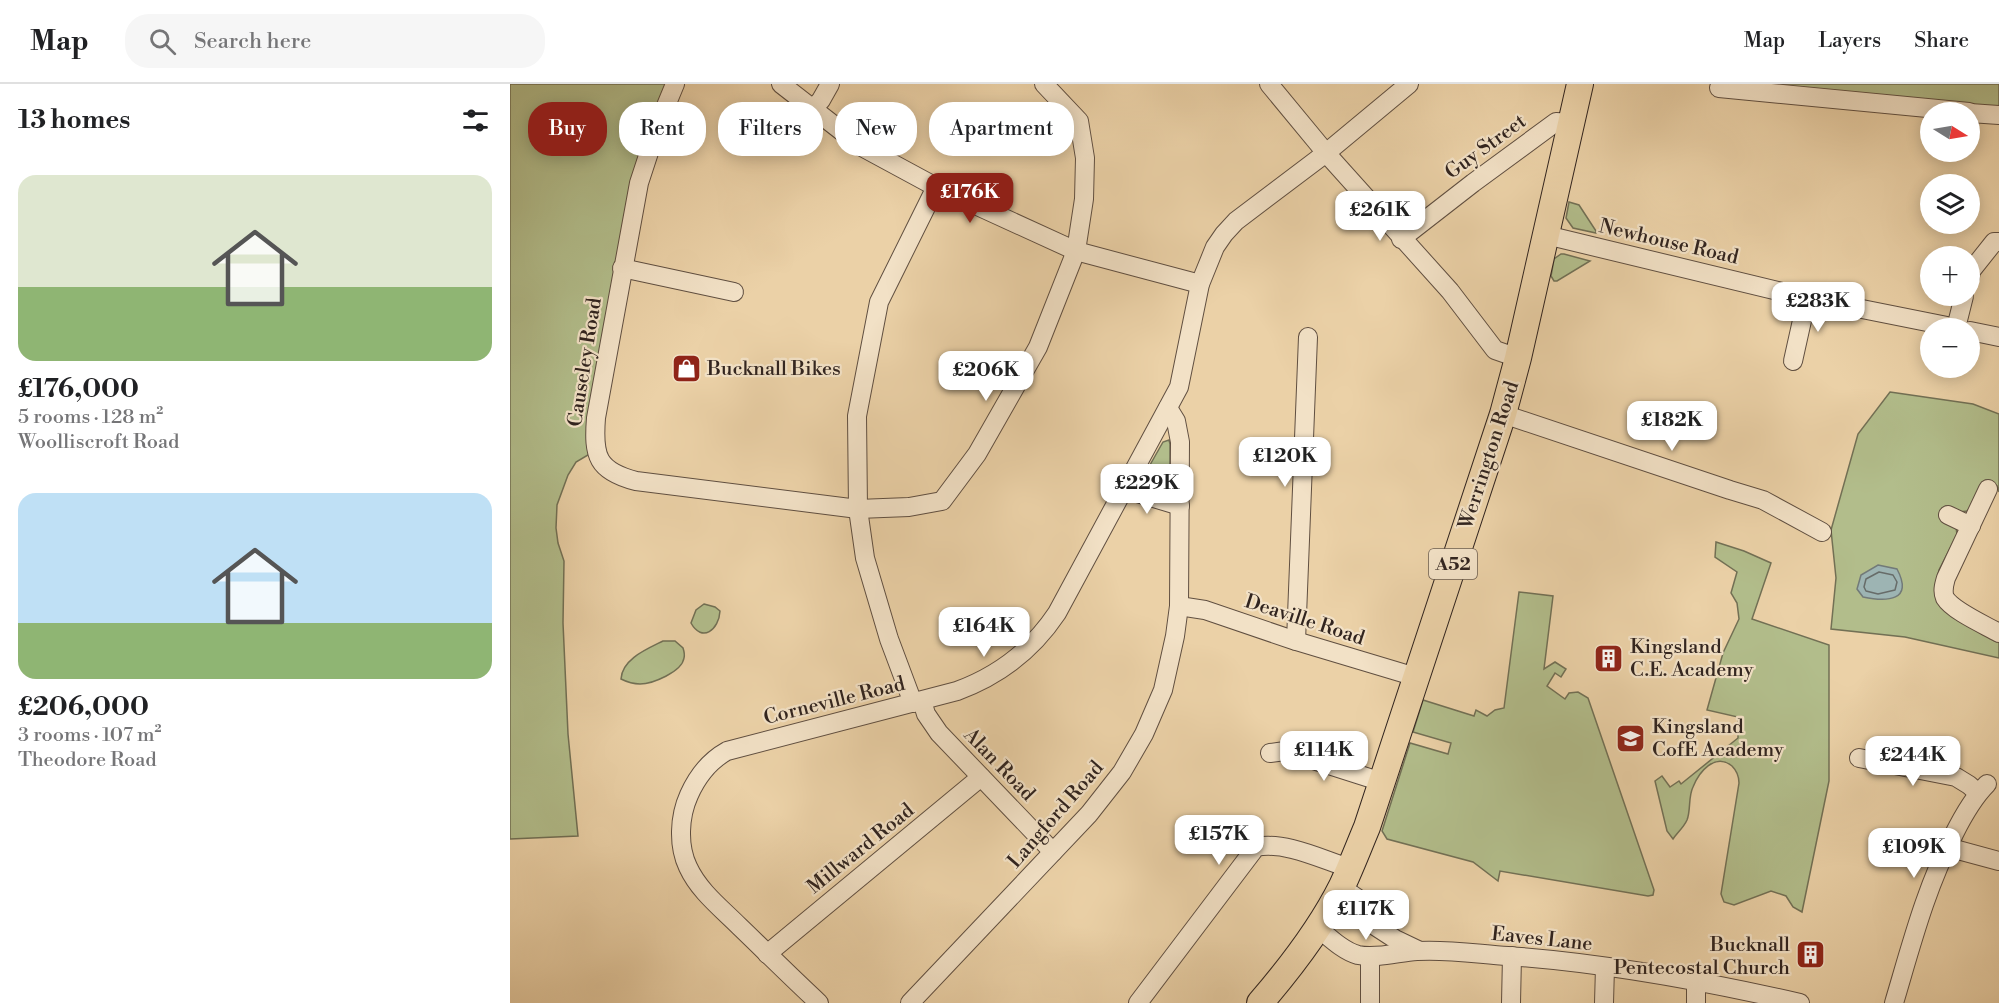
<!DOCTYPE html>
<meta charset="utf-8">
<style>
:root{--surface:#fff;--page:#f6f6f6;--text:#202124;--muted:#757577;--line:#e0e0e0;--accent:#8f2418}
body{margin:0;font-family:"Libre Bodoni",serif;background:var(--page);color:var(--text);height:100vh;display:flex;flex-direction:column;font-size:22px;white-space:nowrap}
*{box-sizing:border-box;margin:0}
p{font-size:20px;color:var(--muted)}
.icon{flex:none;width:33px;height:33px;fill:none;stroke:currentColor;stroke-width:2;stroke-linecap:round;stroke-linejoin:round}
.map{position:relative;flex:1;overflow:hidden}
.side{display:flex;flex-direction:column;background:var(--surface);width:510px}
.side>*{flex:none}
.banner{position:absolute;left:18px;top:18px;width:570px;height:54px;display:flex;gap:12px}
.needle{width:39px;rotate:101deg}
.tools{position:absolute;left:1410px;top:18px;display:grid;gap:12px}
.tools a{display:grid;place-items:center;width:60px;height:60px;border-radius:50%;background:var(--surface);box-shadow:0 3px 15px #0003;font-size:30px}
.price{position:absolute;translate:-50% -51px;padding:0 14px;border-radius:12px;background:#fff;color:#222;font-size:20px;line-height:39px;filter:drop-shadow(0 2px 3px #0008)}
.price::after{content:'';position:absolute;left:50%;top:36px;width:18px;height:14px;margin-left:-9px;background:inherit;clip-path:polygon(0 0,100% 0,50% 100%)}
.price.selected{background:var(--accent);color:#fff}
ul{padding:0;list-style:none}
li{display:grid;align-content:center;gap:12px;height:318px;padding:0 18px}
li span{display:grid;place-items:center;height:186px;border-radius:18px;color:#555}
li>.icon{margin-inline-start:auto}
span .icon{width:108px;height:108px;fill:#fffc;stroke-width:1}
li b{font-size:26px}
h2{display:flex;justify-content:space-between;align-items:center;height:72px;padding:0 18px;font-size:26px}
.chip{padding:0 21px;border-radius:24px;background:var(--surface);box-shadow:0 3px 15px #0003;font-size:21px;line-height:54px}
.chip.selected{background:var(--accent);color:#fff}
header{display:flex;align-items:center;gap:36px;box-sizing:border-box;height:84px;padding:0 30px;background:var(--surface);border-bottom:2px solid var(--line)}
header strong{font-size:28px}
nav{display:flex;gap:33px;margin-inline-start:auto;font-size:21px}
.search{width:420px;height:54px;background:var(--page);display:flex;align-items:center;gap:15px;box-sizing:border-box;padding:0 21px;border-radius:24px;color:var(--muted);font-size:22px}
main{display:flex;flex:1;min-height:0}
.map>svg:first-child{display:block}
</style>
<header>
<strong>Map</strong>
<div class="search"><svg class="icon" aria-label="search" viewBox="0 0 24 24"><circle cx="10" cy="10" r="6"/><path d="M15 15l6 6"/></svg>Search here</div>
<nav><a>Map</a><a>Layers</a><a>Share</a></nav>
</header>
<main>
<section class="side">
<h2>13 homes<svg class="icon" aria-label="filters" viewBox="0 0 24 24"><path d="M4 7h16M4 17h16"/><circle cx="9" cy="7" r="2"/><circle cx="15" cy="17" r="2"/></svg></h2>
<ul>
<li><span style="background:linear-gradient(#dfe7d0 60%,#8fb573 0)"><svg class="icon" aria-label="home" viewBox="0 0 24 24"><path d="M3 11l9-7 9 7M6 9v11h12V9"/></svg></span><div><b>£176,000</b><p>5 rooms · 128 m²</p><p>Woolliscroft Road</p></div></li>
<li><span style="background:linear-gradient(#bfe0f5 70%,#8fb573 0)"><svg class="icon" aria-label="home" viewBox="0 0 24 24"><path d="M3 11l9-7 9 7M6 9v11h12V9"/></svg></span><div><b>£206,000</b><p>3 rooms · 107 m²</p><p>Theodore Road</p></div></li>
</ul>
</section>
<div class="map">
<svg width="1489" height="919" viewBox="0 0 1489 919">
<rect width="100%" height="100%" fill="#ebd1a7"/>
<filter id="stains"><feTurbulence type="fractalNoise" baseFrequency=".00333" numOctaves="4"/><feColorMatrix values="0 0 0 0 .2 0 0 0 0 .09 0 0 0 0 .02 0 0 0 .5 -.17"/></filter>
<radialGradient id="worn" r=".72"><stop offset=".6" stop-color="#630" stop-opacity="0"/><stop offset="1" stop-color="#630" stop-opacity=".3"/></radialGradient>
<!-- green -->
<g fill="#b2bd8b" stroke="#727055" stroke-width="1.5">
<polygon points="0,0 160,0 144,36 83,368 66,378 58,391 47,421 46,444 48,459 54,477 53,539 58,650 68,752 0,755"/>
<polygon points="1229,0 1489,0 1489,25"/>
<polygon points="1059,118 1069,121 1086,147 1086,149 1063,144 1056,134"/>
<polygon points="1051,170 1054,170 1080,177 1047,197 1044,197 1041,192 1044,175"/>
<polygon points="1380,308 1463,320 1489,330 1489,408 1487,402 1476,396 1463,421 1457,427 1449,428 1436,422 1430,433 1446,443 1447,451 1429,486 1426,500 1489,555 1489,574 1395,553 1321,545 1326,494 1321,446 1348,350"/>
<polygon points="659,356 660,360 660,394 653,402 646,404 639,399 636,388 653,358"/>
<path d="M1206 458 1234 467 1261 479 1242 535 1319 561V697L1292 828 1283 823 1276 812 1261 807 1224 821 1214 818 1211 810 1229 699C1229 692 1227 687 1222 682 1205 668 1189 688 1183 703 1178 713 1181 726 1177 736 1174 743 1167 749 1163 755L1157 747 1145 697 1152 692 1160 703 1169 697 1171 700 1228 654V633L1197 626 1213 569 1229 535 1227 519 1221 509 1227 488 1205 473Z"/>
<polygon points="1009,508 1043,512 1034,585 1045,578 1056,585 1051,593 1045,589 1037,602 1055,615 1059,609 1068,608 1078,614 1144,806 1143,811 1138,812 990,787 988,797 963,778 877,755 872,747 900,659 938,670 941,659 903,648 913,616 964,632 966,626 977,632 985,626 994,624"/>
<path d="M194 520 205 523 210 527C209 546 192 559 181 539L186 526Z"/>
<path d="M153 557H165L173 564C174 567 175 570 174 574 172 588 142 600 130 600 123 600 117 598 111 595 112 575 137 565 153 557Z"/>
</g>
<!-- water -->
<path fill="#9db4b3" stroke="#727a78" stroke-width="1.5" d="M1368 481 1387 485C1404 517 1377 518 1353 513L1347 505 1351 491Z"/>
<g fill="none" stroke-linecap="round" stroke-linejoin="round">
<!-- shore -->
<polygon stroke="#676c69" stroke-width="1.5" points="1369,488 1383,491 1387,498 1385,506 1368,510 1356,507 1354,503 1356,495"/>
<defs>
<g id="minor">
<path d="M165 0 148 41 129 99 86 334C83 372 87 387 126 397L348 425 399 423 432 417 467 370 528 263 566 167 574 115 575 74 569 37 534 0"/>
<polyline points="271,0 352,63 426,103 566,167 690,200"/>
<polyline points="759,0 816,69 940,207 985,266 1008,274"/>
<polyline points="1209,4 1459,28"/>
<polyline points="303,25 311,16 320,0"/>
<polyline points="1460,29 1489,31"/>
<polyline points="1036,151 1297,214 1447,244"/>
<polyline points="891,155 963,99 1046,38 1061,39"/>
<polyline points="112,184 224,208"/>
<polyline points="1460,193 1461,187 1484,158 1489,158"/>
<polyline points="1446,244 1454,212"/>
<polyline points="1460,247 1489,253"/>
<polyline points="1283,277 1297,214"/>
<polyline points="993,330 1220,406 1253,416 1312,448"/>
<polyline points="614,405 670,422"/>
<path d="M1478 405 1436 494C1434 501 1432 507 1435 514 1443 527 1475 541 1489 549"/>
<polyline points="1438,431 1461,442"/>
<polyline points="669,522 695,526 786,557 906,593"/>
<polyline points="786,557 798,253"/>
<polyline points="412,617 416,630 429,649 543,768"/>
<polyline points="403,619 379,555 355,474 348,425 347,332 369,218 426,103"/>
<polyline points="760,669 775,667 872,698"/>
<polyline points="1349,674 1446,693 1459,701 1468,709"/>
<polyline points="1437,763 1489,777"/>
<polyline points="831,803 850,816 865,842 885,855 908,866"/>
<path d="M807 843C819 853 833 867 848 871 867 875 889 868 907 867 937 865 968 870 998 872 1097 879 1194 897 1290 919"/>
<polyline points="257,870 471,693"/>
<path d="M309 919C282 894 256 868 229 842 211 824 189 807 178 783 168 762 169 733 179 711 187 693 199 677 217 667L447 607C488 592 523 565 547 529L669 303 690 200 705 163 714 150 726 137 816 69 899 0"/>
<polyline points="400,919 579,730 612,688 634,650 653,606 665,552 669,522 670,358 666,337 658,324"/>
<path d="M628 919 746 763C775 757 811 775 839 784"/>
<polyline points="860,919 860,872"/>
<polyline points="1001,919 1002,872"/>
<polyline points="1094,919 1095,883"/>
<polyline points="1186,919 1186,897"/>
<path d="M1384 919C1401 862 1416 803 1444 750 1453 732 1463 714 1477 700"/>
</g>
<path id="highway" d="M750 919C781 883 811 844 832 802 841 783 849 762 857 743L993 330 1008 274 1070 0"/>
</defs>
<!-- minor casing -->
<use href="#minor" stroke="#604f41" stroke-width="20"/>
<!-- highway casing -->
<use href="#highway" stroke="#31241f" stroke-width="28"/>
<!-- minor -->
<use href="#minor" stroke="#f2e1c6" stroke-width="18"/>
<!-- highway -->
<use href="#highway" stroke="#ebd1a7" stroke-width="26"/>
</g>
<!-- icons -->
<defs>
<symbol id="shop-square" viewBox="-11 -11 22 22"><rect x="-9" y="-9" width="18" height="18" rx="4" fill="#8f2418" stroke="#f2e1c6"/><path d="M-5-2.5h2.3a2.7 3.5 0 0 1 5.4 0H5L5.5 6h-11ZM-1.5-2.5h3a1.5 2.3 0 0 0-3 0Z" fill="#fff"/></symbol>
<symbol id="building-square" viewBox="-11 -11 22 22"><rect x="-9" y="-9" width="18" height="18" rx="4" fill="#8f2418" stroke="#f2e1c6"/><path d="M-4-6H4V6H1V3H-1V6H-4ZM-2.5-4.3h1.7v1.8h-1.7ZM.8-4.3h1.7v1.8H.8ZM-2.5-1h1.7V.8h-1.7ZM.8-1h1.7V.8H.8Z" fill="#fff"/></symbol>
<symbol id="school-square" viewBox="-11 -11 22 22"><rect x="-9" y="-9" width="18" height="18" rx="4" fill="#8f2418" stroke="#f2e1c6"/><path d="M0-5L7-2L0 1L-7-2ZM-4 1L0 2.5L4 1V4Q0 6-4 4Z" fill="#fff"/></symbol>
</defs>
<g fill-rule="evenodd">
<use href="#shop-square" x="160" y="268" width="33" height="33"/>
<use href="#building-square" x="1082" y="558" width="33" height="33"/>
<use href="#school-square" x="1104" y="638" width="33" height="33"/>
<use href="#building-square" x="1284" y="854" width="33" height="33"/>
</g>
<g text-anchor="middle" stroke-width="4.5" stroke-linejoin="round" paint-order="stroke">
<!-- shield labels -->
<rect fill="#f2e1c6" stroke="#6b5d51" stroke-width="1.5" x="919" y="465" width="48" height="30" rx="4.5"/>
<g font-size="18" font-weight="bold" fill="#31241f">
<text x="943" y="486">A52</text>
</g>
<!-- street labels -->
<g font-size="20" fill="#31241f" stroke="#f2e1c6">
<text transform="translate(975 62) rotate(-36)" y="7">Guy Street</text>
<text transform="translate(1159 157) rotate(13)" y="7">Newhouse Road</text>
<text transform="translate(74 278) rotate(-81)" y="7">Causeley Road</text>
<text transform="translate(978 371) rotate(-72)" y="7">Werrington Road</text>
<text transform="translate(795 535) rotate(18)" y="7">Deaville Road</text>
<text transform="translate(324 616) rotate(-14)" y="7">Corneville Road</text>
<text transform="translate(490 680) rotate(46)" y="7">Alan Road</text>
<text transform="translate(545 730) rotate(-49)" y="7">Langford Road</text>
<text transform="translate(350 764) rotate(-39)" y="7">Millward Road</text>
<text transform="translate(1032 854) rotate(6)" y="7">Eaves Lane</text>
</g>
<!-- poi labels -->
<g font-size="20" fill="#31241f" stroke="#f2e1c6" text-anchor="start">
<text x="197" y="291">Bucknall Bikes</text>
<text x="1120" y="569">Kingsland<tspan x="1120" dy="23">C.E. Academy</tspan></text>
<text x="1142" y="649">Kingsland<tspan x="1142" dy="23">CofE Academy</tspan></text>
<text x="1280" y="867" text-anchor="end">Bucknall<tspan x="1280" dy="23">Pentecostal Church</tspan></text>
</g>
</g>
<rect width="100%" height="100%" filter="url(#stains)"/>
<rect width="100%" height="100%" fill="url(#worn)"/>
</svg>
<div class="tools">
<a><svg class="needle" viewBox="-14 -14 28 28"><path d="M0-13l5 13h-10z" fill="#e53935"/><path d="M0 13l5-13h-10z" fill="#757577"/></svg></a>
<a><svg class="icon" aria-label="layers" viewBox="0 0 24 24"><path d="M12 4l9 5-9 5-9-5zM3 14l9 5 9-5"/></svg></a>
<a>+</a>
<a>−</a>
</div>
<b class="price selected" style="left:460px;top:140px">£176K</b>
<b class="price" style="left:870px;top:158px">£261K</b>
<b class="price" style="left:1308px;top:249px">£283K</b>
<b class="price" style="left:476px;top:318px">£206K</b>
<b class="price" style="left:1162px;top:368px">£182K</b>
<b class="price" style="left:775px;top:404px">£120K</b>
<b class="price" style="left:637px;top:431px">£229K</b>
<b class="price" style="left:474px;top:574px">£164K</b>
<b class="price" style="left:814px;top:698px">£114K</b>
<b class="price" style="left:1403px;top:703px">£244K</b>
<b class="price" style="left:709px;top:782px">£157K</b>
<b class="price" style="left:1404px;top:795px">£109K</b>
<b class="price" style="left:856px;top:857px">£117K</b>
<div class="banner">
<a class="chip selected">Buy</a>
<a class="chip">Rent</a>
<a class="chip">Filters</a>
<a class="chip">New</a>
<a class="chip">Apartment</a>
</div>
</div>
</main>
